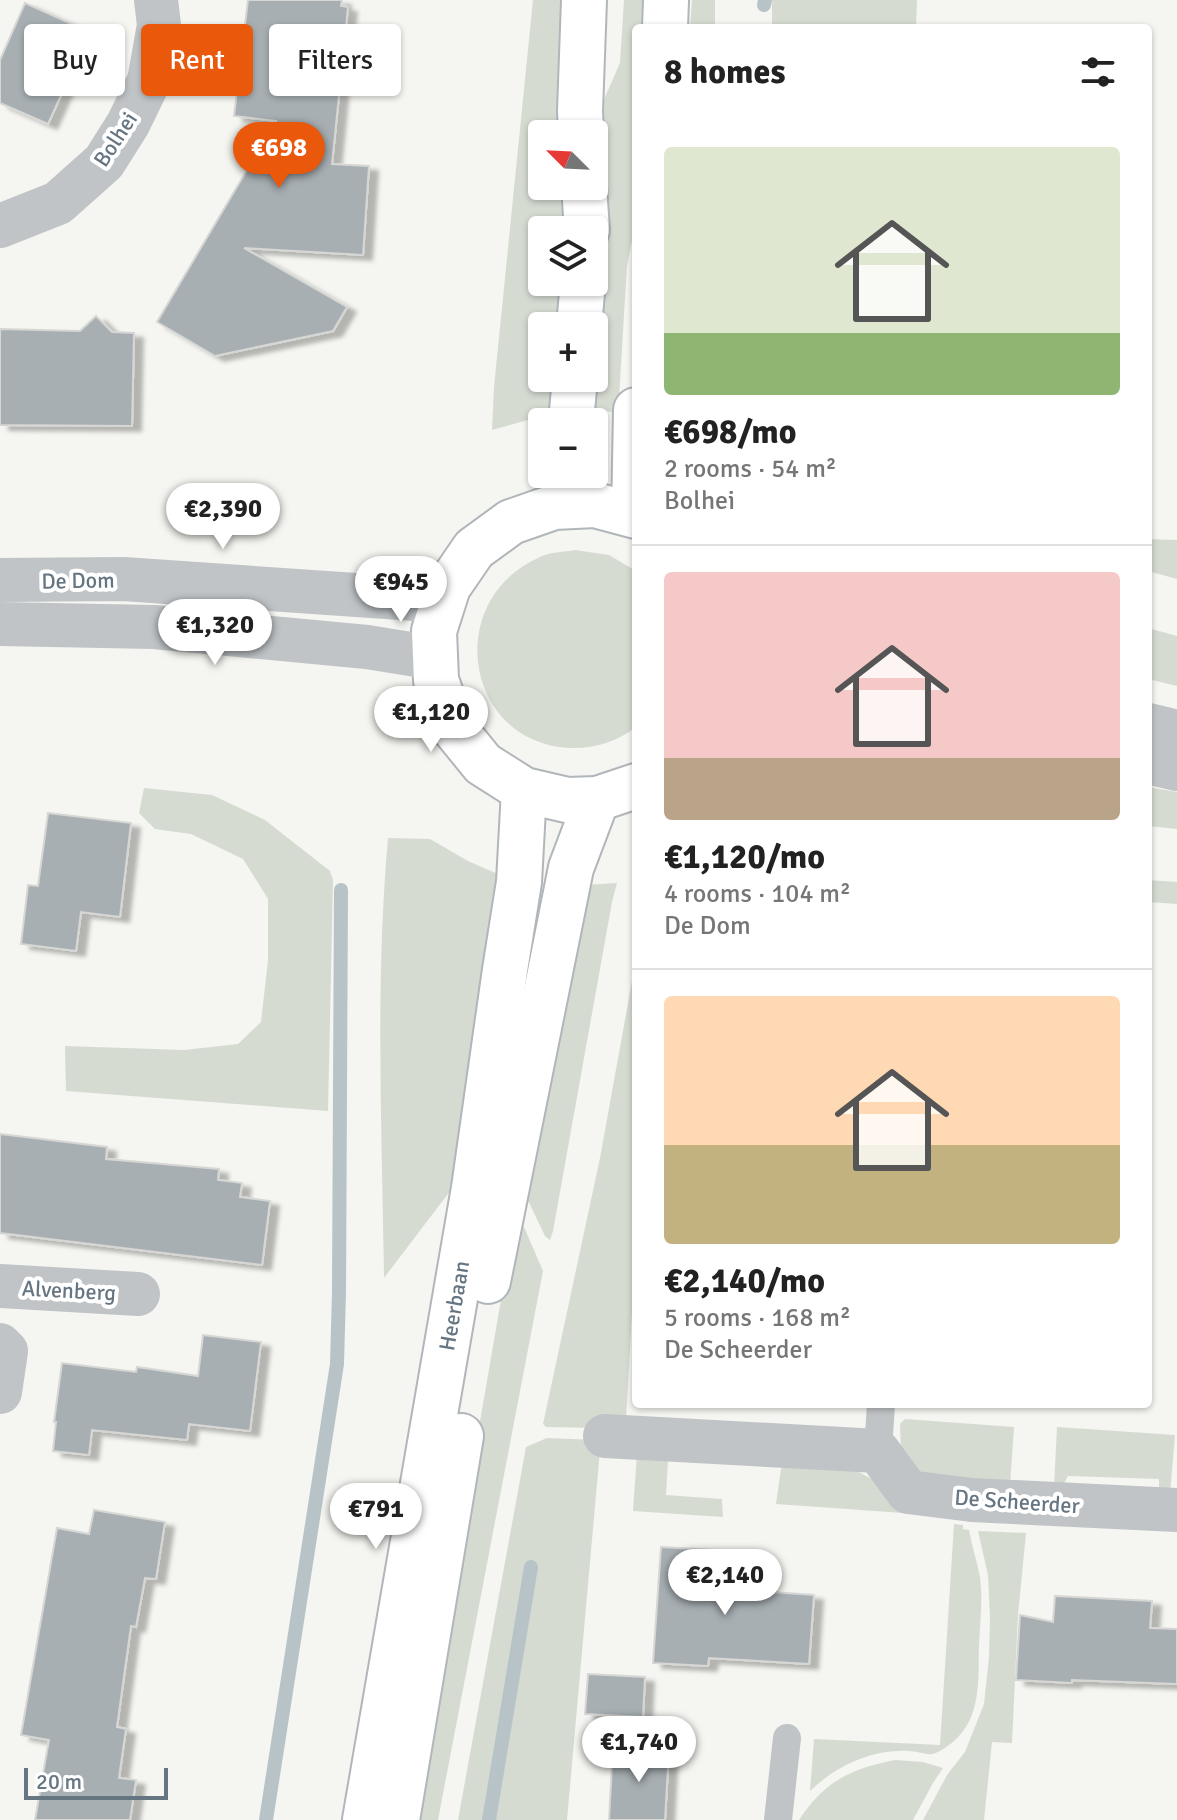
<!DOCTYPE html>
<meta charset="utf-8">
<style>
:root{--surface:#fff;--page:#f2f2f2;--text:#222;--muted:#767676;--line:#e0e0e0;--accent:#ea580c}
body{margin:0;font-family:Signika,sans-serif;background:var(--page);color:var(--text);height:100vh;display:flex;flex-direction:column;font-size:30px;white-space:nowrap}
*{box-sizing:border-box;margin:0}
p{font-size:26px;color:var(--muted)}
.icon{flex:none;width:44px;height:44px;fill:none;stroke:currentColor;stroke-width:2;stroke-linecap:round;stroke-linejoin:round}
.map{position:relative;flex:1;overflow:hidden}
.panel{position:absolute;left:632px;top:24px;width:520px;height:1384px;display:flex;flex-direction:column;background:var(--surface);border-radius:8px;box-shadow:0 2px 6px #0004}
.panel>*{flex:none}
.top-card{position:absolute;left:24px;top:24px;width:488px;height:72px;display:flex;gap:16px}
.needle{width:52px;rotate:294deg}
.tools{position:absolute;left:528px;top:120px;display:grid;gap:16px}
.tools a{display:grid;place-items:center;width:80px;height:80px;border-radius:8px;background:var(--surface);box-shadow:0 2px 6px #0004;font-size:40px}
.scale{position:absolute;left:24px;bottom:20px;width:144px;box-sizing:border-box;padding-left:8px;border:4px solid #657581;border-top:0;font-size:22px;line-height:28px;white-space:nowrap;color:#657581;-webkit-text-stroke:6px #fff;paint-order:stroke}
.price{position:absolute;translate:-50% -68px;padding:0 18px;border-radius:28px;background:#fff;color:#222;font-size:26px;line-height:52px;filter:drop-shadow(0 2px 4px #0008)}
.price::after{content:'';position:absolute;left:50%;top:48px;width:24px;height:18px;margin-left:-12px;background:inherit;clip-path:polygon(0 0,100% 0,50% 100%)}
.price.on{background:var(--accent);color:#fff}
ul{padding:0;list-style:none}
li{display:grid;align-content:center;gap:16px;height:424px;padding:0 32px}
li+li{border-top:2px solid var(--line)}
li span{display:grid;place-items:center;height:248px;border-radius:8px;color:#555}
li>.icon{margin-inline-start:auto}
span .icon{width:144px;height:144px;fill:#fffc;stroke-width:1}
li b{font-size:34px}
h2{display:flex;justify-content:space-between;align-items:center;height:96px;padding:0 32px;font-size:34px}
.chip{padding:0 28px;border-radius:8px;background:var(--surface);box-shadow:0 2px 6px #0004;font-size:28px;line-height:72px}
.chip.on{background:var(--accent);color:#fff}
.map>svg:first-child{display:block}
</style>
<div class="map">
<svg width="1177" height="1820" viewBox="0 0 1177 1820">
<defs>
<filter id="shadow"><feDropShadow dx="9" dy="5" stdDeviation="2" flood-color="#0004"/></filter>
</defs>
<rect width="100%" height="100%" fill="#f5f5f1"/>
<!-- green -->
<g fill="#d6dbd2">
<polygon points="533,0 568,0 561,134 542,134 542,186 563,186 565,230 542,230 542,282 563,282 560,326 542,326 542,378 556,378 554,413 492,430 494,387"/>
<polygon points="624,0 646,0 644,28 636,28 636,220 627,266 618,414 595,408 602,230 598,113 620,63"/>
<polygon points="692,0 715,0 715,28 690,28"/>
<polygon points="772,0 917,0 916,28 772,28"/>
<polygon points="1148,539 1177,540 1177,579 1148,571"/>
<path d="M575 550 609 555 636 571V727C617 741 598 748 574 748 466 747 440 601 540 557 550 552 564 552 575 550Z"/>
<polygon points="1148,628 1177,636 1177,686 1148,679"/>
<polygon points="1148,787 1177,792 1177,829 1148,826"/>
<polygon points="144,788 212,795 265,820 330,871 333,880 328,1111 66,1091 65,1046 184,1050 238,1044 261,1022 268,960 268,899 243,859 191,834 155,829 139,813"/>
<path d="M388 838 430 839 468 861 500 875 460 1178 384 1278C382 1131 375 984 388 838Z"/>
<polygon points="1148,880 1177,882 1177,904 1148,902"/>
<polygon points="617,883 612,902 553,1231 550,1240 545,1236 526,1196 583,885"/>
<polygon points="636,959 636,1240 626,1420 597,1428 546,1427 543,1424 600,1158"/>
<polygon points="515,1219 521,1221 524,1227 543,1271 438,1820 411,1820"/>
<polygon points="905,1419 1014,1427 1010,1486 913,1473 901,1454 900,1424"/>
<polygon points="1057,1427 1175,1435 1170,1494 1159,1488 1159,1479 1068,1476 1062,1487 1054,1487"/>
<polygon points="547,1438 596,1440 600,1450 567,1820 458,1820 526,1447"/>
<polygon points="637,1453 668,1460 666,1495 722,1499 723,1517 633,1511"/>
<polygon points="786,1461 851,1468 872,1479 917,1514 776,1504 781,1469"/>
<path d="M954 1524 963 1525V1529L969 1530C972 1546 977 1562 980 1577 983 1599 980 1623 979 1645 978 1678 982 1717 954 1741 948 1746 940 1752 933 1754 925 1755 917 1751 909 1751 872 1749 836 1766 810 1791L814 1739 940 1745Z"/>
<polygon points="978,1531 1026,1533 1018,1615 1012,1743 992,1742 984,1820 923,1820 947,1775 965,1752 984,1704 989,1657 990,1617 988,1575"/>
<path d="M895 1760 923 1762 943 1768 933 1783 913 1820H799C825 1781 850 1769 895 1760Z"/>
</g>
<g fill="none" stroke-linecap="round" stroke-linejoin="round">
<!-- stream -->
<g stroke="#b7c3c7" stroke-width="14">
<polyline points="764,5 765,0"/>
<polyline points="266,1820 337,1364 339,1292 341,890"/>
<polyline points="489,1820 531,1567"/>
</g>
</g>
<!-- building -->
<g fill="#a7afb3" stroke="#d6d6d4" stroke-width="2" filter="url(#shadow)">
<polygon points="248,0 342,0 341,6 348,7 332,164 369,166 363,255 244,248 347,307 333,331 215,356 157,322 276,121 234,116"/>
<polygon points="25,3 81,28 61,74 69,78 48,124 0,103 0,60"/>
<polygon points="96,316 112,332 134,333 132,426 0,425 0,329 80,331"/>
<polygon points="48,813 131,823 120,917 81,912 76,951 21,944 28,885 38,886"/>
<polygon points="0,1134 107,1147 106,1159 219,1169 218,1180 242,1183 240,1197 270,1201 262,1265 0,1233"/>
<polygon points="203,1335 261,1342 250,1431 189,1424 187,1440 92,1430 89,1455 53,1451 56,1422 54,1422 62,1363 136,1372 137,1367 198,1376"/>
<polygon points="94,1510 165,1522 156,1579 145,1578 136,1627 131,1626 117,1727 126,1729 119,1778 136,1780 130,1820 35,1820 49,1740 21,1735 57,1528 89,1534"/>
<polygon points="661,1547 715,1550 713,1588 814,1595 809,1664 709,1658 708,1666 653,1663"/>
<polygon points="1055,1596 1152,1601 1150,1628 1177,1629 1177,1684 1072,1680 1072,1683 1016,1680 1020,1615 1053,1622"/>
<polygon points="588,1674 645,1677 643,1717 585,1714"/>
<polygon points="613,1747 669,1750 665,1820 609,1820"/>
</g>
<g fill="none" stroke-linecap="round" stroke-linejoin="round">
<defs>
<g id="secondary">
<polyline points="665,28 666,0"/>
<polyline points="581,134 580,111 584,0"/>
<polyline points="584,186 587,230"/>
<polyline points="579,326 583,282"/>
<polyline points="571,422 575,378"/>
<polyline points="634,515 636,410"/>
<polyline points="636,516 595,505 554,507 511,522 474,549 448,587 434,631 436,680 452,726 483,764 524,790 567,800 597,799 636,786"/>
<polyline points="488,1281 571,868 597,799"/>
<path id="s1" d="M365 1820 474 1188 505 970 519 882 524 790"/>
<polyline points="397,1820 461,1436"/>
</g>
</defs>
<!-- secondary casing -->
<use href="#secondary" stroke="#b0b6ba" stroke-width="48"/>
<!-- service -->
<g stroke="#c0c4c7" stroke-width="28">
<polyline points="878,1451 881,1404"/>
<polyline points="778,1820 787,1738"/>
</g>
<!-- minor -->
<g stroke="#c0c4c7" stroke-width="44">
<polyline points="0,226 58,203 104,162 128,124 149,81 159,25 156,0"/>
<polyline points="0,1286 138,1294"/>
<polyline points="0,1345 6,1351 0,1392"/>
<polyline points="605,1436 878,1451 908,1492 972,1500 1177,1510"/>
</g>
<!-- tertiary -->
<g stroke="#c0c4c7" stroke-width="44">
<polyline points="0,580 123,579 444,601"/>
<polyline points="0,624 154,627 367,647 435,658"/>
<polyline points="1148,725 1177,732"/>
<polyline points="1148,762 1177,769"/>
</g>
<!-- secondary -->
<use href="#secondary" stroke="#fff" stroke-width="44"/>
</g>
<g text-anchor="middle" stroke-width="8" stroke-linejoin="round" paint-order="stroke">
<!-- street labels -->
<g font-size="22" fill="#657581" stroke="#fff">
<text transform="translate(115 139) rotate(-57)" y="8">Bolhei</text>
<text transform="translate(78 580) rotate(-1)" y="8">De Dom</text>
<text transform="translate(69 1290) rotate(3)" y="8">Alvenberg</text>
<text dy="8" stroke="none"><textPath href="#s1" startOffset="522">Heerbaan</textPath></text>
<text transform="translate(1017 1501) rotate(4)" y="8">De Scheerder</text>
</g>
</g>
</svg>
<div class="tools">
<a><svg class="needle" viewBox="-14 -14 28 28"><path d="M0-13l5 13h-10z" fill="#e53935"/><path d="M0 13l5-13h-10z" fill="#767676"/></svg></a>
<a><svg class="icon" aria-label="layers" viewBox="0 0 24 24"><path d="M12 4l9 5-9 5-9-5zM3 14l9 5 9-5"/></svg></a>
<a>+</a>
<a>−</a>
</div>
<div class="scale">20 m</div>
<b class="price on" style="left:279px;top:190px">€698</b>
<b class="price" style="left:223px;top:551px">€2,390</b>
<b class="price" style="left:401px;top:624px">€945</b>
<b class="price" style="left:215px;top:667px">€1,320</b>
<b class="price" style="left:431px;top:754px">€1,120</b>
<b class="price" style="left:376px;top:1551px">€791</b>
<b class="price" style="left:725px;top:1617px">€2,140</b>
<b class="price" style="left:639px;top:1784px">€1,740</b>
<div class="top-card">
<a class="chip">Buy</a>
<a class="chip on">Rent</a>
<a class="chip">Filters</a>
</div>
<section class="panel">
<h2>8 homes<svg class="icon" aria-label="filters" viewBox="0 0 24 24"><path d="M4 7h16M4 17h16"/><circle cx="9" cy="7" r="2"/><circle cx="15" cy="17" r="2"/></svg></h2>
<ul>
<li><span style="background:linear-gradient(#dfe7d0 75%,#8fb573 0)"><svg class="icon" aria-label="home" viewBox="0 0 24 24"><path d="M3 11l9-7 9 7M6 9v11h12V9"/></svg></span><div><b>€698/mo</b><p>2 rooms · 54 m²</p><p>Bolhei</p></div></li>
<li><span style="background:linear-gradient(#f6c9c9 75%,#b9a48a 0)"><svg class="icon" aria-label="home" viewBox="0 0 24 24"><path d="M3 11l9-7 9 7M6 9v11h12V9"/></svg></span><div><b>€1,120/mo</b><p>4 rooms · 104 m²</p><p>De Dom</p></div></li>
<li><span style="background:linear-gradient(#ffd9b3 60%,#c2b280 0)"><svg class="icon" aria-label="home" viewBox="0 0 24 24"><path d="M3 11l9-7 9 7M6 9v11h12V9"/></svg></span><div><b>€2,140/mo</b><p>5 rooms · 168 m²</p><p>De Scheerder</p></div></li>
</ul>
</section>
</div>
